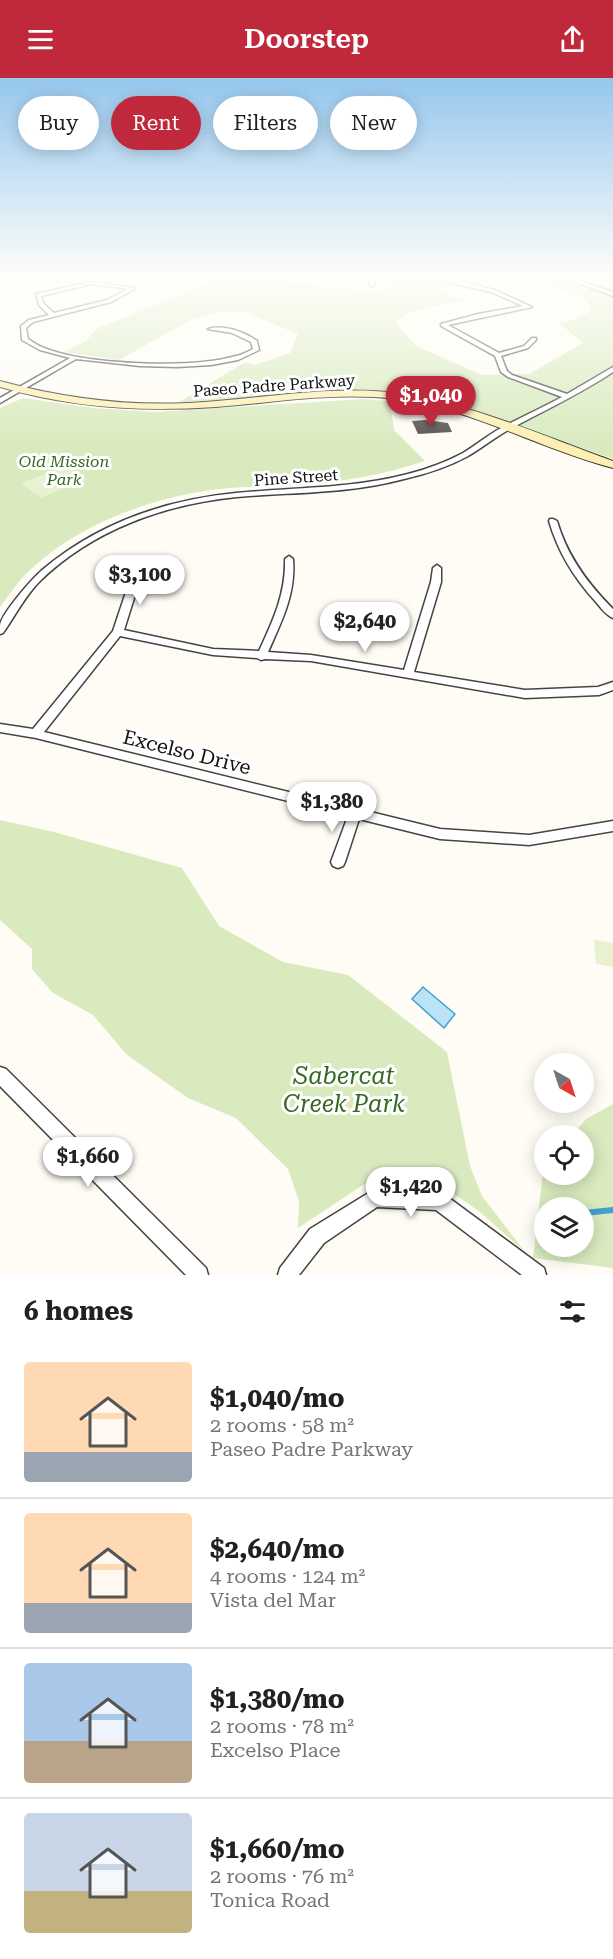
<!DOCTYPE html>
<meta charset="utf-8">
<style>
:root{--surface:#fff;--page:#f6f6f6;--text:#202124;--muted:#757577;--line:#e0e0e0;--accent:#c0293c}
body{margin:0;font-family:"Roboto Serif",serif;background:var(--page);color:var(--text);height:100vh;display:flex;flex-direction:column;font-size:22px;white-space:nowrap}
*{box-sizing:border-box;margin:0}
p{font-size:20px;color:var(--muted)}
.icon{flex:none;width:33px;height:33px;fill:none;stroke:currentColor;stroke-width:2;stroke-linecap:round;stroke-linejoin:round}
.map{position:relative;height:1197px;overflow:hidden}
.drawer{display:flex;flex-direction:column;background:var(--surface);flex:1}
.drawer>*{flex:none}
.hud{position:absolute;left:18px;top:18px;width:578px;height:54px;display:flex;gap:12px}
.needle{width:39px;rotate:141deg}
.controls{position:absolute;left:534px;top:975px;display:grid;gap:12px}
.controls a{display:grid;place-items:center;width:60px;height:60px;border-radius:50%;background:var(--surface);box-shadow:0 3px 15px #0003;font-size:30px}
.price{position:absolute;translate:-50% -51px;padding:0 14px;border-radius:21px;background:#fff;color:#222;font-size:20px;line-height:39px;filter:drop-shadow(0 2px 3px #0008)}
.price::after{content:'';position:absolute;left:50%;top:36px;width:18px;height:14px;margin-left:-9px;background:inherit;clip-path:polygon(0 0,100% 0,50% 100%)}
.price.selected{background:var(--accent);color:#fff}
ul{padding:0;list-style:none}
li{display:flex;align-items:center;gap:18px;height:150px;padding:0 24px}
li+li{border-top:2px solid var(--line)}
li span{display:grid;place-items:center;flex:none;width:168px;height:120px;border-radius:6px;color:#555}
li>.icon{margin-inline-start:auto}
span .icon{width:72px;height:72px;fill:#fffc;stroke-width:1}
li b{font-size:26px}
h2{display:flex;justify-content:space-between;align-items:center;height:72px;padding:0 24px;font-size:26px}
.pill{padding:0 21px;border-radius:27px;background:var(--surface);box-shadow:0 3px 15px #0003;font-size:21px;line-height:54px}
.pill.selected{background:var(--accent);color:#fff}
header{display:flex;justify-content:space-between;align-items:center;height:78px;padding:0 24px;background:var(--accent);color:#fff;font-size:27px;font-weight:600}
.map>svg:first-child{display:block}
</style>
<header><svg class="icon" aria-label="menu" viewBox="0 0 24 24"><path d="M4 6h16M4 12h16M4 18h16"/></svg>Doorstep<svg class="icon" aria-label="share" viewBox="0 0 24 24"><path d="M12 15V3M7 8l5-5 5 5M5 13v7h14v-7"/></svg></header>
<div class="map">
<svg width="613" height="1197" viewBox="0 0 613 1197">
<rect width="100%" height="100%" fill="#fffcf5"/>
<!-- green -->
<g fill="#d8eabe" fill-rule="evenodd">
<polygon points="219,201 269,201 371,214 389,211 389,204 442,201 451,208 437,213 464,222 412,233 395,244 416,268 482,297 529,296 583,265 559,245 578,240 591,233 587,222 546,205 563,201 613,211 613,381 435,319 363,314 178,325 245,284 255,287 290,275 298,256 245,234 220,234 192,241 119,282 64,274 86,263 96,251"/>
<path d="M23 320 93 330 155 334 364 321 399 324 391 331 394 352 425 383C386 396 346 403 305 407 276 409 247 408 218 411 149 420 75 447 25 497 16 506 8 519 0 529V330Z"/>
<polygon points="0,742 54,754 182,790 219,848 283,884 348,897 447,974 470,1088 482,1118 525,1174 480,1134 434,1102 400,1091 363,1107 298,1150 299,1123 288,1091 236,1040 188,1020 127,977 93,937 53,915 32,891 32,871 0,842"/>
<path d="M613 1026V1190L533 1180 543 1095 544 1092V1096H584V1058L573 1057 586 1041ZM544 1130H584V1168H544Z"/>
</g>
<!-- pitch -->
<g fill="#e8f1d0">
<polygon points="65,388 85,402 40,420 21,405"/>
<polygon points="594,862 613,865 613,889 596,886"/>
</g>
<!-- water -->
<polygon fill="#bae4f6" stroke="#42a0cc" stroke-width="1.5" points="423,909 455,936 444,950 412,921"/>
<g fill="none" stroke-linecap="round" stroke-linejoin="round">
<!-- stream -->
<polyline stroke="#42a0cc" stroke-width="6" points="584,1135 613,1132"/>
</g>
<!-- building -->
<polygon fill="#5a514d" points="425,342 448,345 452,354 418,356 412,343"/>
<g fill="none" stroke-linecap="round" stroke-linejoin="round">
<defs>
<g id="street">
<polygon points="371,201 375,201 373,208 371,209 369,208"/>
<path d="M451 201 495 212 532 229 448 247 499 275 524 268 532 260H536V262L528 270 501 278 507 293 512 297 567 316 613 289V294C580 316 545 332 510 351 495 359 482 370 468 378 448 389 426 396 404 401 348 416 294 414 237 419 165 426 92 452 40 503 25 518 15 538 3 555L0 556C0 553 0 550 0 547 2 535 31 502 41 493 96 446 164 422 236 415 295 409 350 411 408 396 427 391 446 384 463 375 476 367 488 357 501 350 521 339 542 330 562 319L508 299 501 294 495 278 441 248V246L478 236 523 228 491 214 451 205Z"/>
<polygon points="568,201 575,201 613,214 613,218"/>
<path d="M91 204 136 210 111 224 33 244 26 250 28 261C33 264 38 268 44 270 86 287 192 291 236 278 242 277 247 274 253 271L251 264 232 255 208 251C223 246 245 254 257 263L259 272 238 282 211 287 177 289 140 288 76 281 0 325V320L70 280 40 272 22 262 21 248 29 242 49 237 39 227 36 216ZM91 206 128 211 107 222 54 235 44 226 41 218Z"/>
<path d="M550 441H553L557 443C567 478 588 506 613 531V540C606 537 601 530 596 524 574 500 558 474 549 443Z"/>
<path d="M289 478 293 481C296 515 282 543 268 574L311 577 404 592 431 504 433 490 437 487 441 490V504L414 594 525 612 598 609 613 604V612L599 617 525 620 311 583 265 581 261 582 257 580 213 577 120 558 44 654 440 751 529 757 613 743V753L529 767 440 761 359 741 345 784 343 788 338 790 333 788 331 784 348 738 36 660 0 654V646L33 651 113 553 125 517 136 502 154 491 159 494 142 506 135 517 124 552 213 571 259 573C273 543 286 515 285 481Z"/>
<polygon points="0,989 6,991 206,1190 208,1197 186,1197 0,1008"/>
<polygon points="375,1111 439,1114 445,1117 544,1190 546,1197 522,1197 436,1132 377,1129 324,1165 299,1197 278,1197 280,1190 310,1151"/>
</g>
<path id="secondary" d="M0 303C63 320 123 328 188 325 250 322 312 310 374 313 452 317 540 357 613 383V390C533 369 459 323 374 319 321 316 268 325 216 329 142 334 71 330 0 309Z"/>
</defs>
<!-- street casing -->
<use href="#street" stroke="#444" stroke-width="3"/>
<!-- secondary casing -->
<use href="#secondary" stroke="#333" stroke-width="2"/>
<!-- street -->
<use href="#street" fill="#fff" fill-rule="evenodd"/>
<!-- secondary -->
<use href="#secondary" fill="#fdefb2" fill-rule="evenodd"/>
</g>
<!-- sky -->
<linearGradient id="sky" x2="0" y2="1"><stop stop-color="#95c7ee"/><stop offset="0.54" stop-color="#fffefa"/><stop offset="1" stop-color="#fffefa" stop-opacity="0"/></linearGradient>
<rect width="613" height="369" fill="url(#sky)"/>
<g text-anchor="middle" stroke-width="6" stroke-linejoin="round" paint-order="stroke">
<!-- far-street labels -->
<g font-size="16" fill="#111" stroke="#fff">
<text transform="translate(274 307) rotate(-4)" y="6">Paseo Padre Parkway</text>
<text transform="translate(296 399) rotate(-4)" y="6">Pine Street</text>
</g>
<!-- far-park labels -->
<g font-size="16" font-style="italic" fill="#356921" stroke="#fff">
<text x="64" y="389">Old Mission<tspan x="64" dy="18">Park</tspan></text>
</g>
<!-- street labels -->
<g font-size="20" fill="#111" stroke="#fff">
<text transform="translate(187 674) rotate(14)" y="7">Excelso Drive</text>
</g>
<!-- near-park labels -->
<g font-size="24" font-style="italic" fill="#356921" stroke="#fff">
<text x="344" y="1006">Sabercat<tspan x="344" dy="28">Creek Park</tspan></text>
</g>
</g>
</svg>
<div class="controls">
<a><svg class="needle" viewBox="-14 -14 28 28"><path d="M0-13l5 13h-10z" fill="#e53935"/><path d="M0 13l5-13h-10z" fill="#757577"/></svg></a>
<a><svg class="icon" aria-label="locate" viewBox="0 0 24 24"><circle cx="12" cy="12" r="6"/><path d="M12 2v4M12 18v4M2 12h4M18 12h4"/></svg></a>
<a><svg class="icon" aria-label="layers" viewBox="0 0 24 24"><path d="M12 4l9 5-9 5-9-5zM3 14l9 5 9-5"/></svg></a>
</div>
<b class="price selected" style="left:431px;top:349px">$1,040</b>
<b class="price" style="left:140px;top:528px">$3,100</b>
<b class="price" style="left:365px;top:575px">$2,640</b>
<b class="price" style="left:332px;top:755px">$1,380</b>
<b class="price" style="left:88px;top:1110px">$1,660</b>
<b class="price" style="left:411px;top:1140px">$1,420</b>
<div class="hud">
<a class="pill">Buy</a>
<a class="pill selected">Rent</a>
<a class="pill">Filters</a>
<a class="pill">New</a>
</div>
</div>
<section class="drawer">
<h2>6 homes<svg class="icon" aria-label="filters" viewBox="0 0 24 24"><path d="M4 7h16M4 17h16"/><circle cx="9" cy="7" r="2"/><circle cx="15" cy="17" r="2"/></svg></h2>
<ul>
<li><span style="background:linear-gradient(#ffd9b3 75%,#9aa5b1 0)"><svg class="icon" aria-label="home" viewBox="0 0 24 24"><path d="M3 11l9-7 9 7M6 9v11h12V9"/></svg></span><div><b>$1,040/mo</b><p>2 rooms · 58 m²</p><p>Paseo Padre Parkway</p></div></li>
<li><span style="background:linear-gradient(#ffd9b3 75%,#9aa5b1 0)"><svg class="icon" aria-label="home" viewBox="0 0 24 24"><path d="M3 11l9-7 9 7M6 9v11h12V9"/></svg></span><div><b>$2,640/mo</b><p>4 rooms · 124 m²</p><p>Vista del Mar</p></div></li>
<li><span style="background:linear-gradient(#a9c7e8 65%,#b9a48a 0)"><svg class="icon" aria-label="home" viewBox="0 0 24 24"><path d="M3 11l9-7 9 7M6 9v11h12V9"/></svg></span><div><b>$1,380/mo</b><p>2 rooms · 78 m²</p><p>Excelso Place</p></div></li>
<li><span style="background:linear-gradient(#c9d6e8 65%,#c2b280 0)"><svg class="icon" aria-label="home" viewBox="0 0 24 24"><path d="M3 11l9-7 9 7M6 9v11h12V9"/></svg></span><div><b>$1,660/mo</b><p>2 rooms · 76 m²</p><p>Tonica Road</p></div></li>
</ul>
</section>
